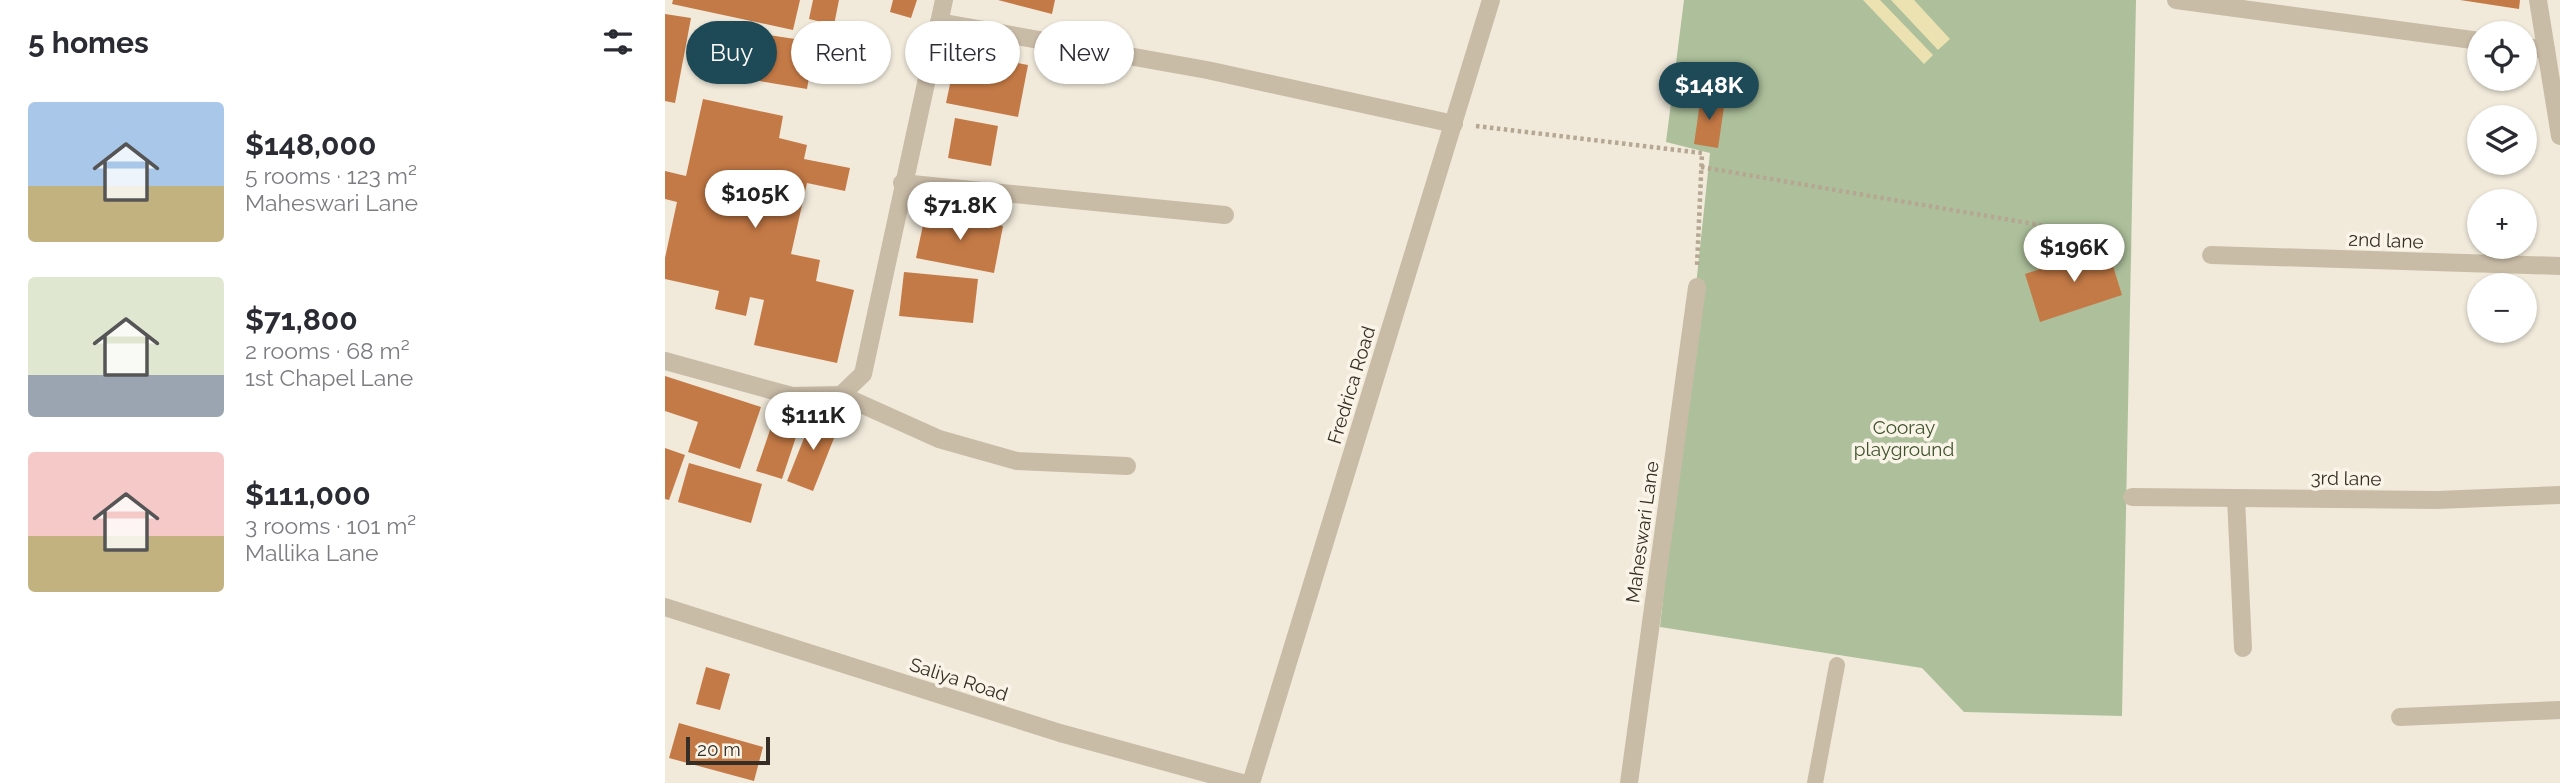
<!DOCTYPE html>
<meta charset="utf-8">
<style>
:root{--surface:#fff;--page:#f7f7f7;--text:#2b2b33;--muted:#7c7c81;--accent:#1e4956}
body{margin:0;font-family:Raleway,sans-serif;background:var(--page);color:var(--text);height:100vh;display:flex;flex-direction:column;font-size:26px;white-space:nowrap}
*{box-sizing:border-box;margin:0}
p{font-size:23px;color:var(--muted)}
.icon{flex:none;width:38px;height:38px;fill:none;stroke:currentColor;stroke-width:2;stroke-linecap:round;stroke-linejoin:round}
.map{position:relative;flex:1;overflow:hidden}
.side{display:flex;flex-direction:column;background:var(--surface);width:665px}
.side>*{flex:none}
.hud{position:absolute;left:21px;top:21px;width:665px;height:63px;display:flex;gap:14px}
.buttons{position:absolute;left:1802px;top:21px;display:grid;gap:14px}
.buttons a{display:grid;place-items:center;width:70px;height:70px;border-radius:50%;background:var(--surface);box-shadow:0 2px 5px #0004;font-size:35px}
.scale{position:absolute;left:21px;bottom:18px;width:84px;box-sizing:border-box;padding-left:7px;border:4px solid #352e27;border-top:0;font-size:19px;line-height:24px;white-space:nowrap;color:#352e27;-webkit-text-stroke:5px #f9f4e7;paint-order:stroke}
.price{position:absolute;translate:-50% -60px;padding:0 16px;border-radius:24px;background:#fff;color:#222;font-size:23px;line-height:46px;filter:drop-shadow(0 2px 4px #0008)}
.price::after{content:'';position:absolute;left:50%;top:42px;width:21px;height:16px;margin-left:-10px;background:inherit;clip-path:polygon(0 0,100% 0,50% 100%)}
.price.selected{background:var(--accent);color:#fff}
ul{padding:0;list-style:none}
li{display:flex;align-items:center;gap:21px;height:175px;padding:0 28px}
li span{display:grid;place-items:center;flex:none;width:196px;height:140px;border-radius:7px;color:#555}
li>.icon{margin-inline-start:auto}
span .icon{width:84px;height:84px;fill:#fffc;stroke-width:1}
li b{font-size:30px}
h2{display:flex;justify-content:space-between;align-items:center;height:84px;padding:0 28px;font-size:30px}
.pill{padding:0 24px;border-radius:32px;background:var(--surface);box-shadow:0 2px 5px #0004;font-size:24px;line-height:63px}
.pill.selected{background:var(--accent);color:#fff}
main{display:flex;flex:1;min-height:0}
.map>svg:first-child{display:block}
</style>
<main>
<section class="side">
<h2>5 homes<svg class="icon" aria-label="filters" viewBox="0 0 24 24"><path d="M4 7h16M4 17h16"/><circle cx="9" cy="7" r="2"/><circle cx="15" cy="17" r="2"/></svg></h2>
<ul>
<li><span style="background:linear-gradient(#a9c7e8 60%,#c2b280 0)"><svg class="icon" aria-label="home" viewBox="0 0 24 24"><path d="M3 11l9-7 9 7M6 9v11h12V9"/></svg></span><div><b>$148,000</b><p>5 rooms · 123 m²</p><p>Maheswari Lane</p></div></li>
<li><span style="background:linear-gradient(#dfe7d0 70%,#9aa5b1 0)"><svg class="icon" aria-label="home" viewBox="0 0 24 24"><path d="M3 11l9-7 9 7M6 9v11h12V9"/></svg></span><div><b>$71,800</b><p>2 rooms · 68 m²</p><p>1st Chapel Lane</p></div></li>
<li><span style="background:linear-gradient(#f6c9c9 60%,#c2b280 0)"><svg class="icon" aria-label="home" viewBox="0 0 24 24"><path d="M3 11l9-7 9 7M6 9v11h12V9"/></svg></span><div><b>$111,000</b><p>3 rooms · 101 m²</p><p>Mallika Lane</p></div></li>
</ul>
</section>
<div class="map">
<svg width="1895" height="783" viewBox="0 0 1895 783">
<rect width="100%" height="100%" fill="#f1eadb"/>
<!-- green -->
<polygon fill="#adc09b" points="1019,0 1471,0 1457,716 1299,712 1257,668 995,627 1045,153 1001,142"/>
<!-- sand -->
<g fill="#ece2b1">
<polygon points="1198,0 1215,0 1268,55 1259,64"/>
<polygon points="1226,0 1249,0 1285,39 1273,50"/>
</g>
<!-- building -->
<g fill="#c47a46">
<polygon points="8,0 135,0 128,30 7,4"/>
<polygon points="148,0 174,0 169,25 144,19"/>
<polygon points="228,0 252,0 246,18 225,12"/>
<polygon points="333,0 390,0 387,14"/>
<polygon points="1795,0 1855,0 1854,9"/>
<polygon points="0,14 26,18 10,103 0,101"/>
<polygon points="38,25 150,42 142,89 35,71"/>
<polygon points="292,51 363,65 353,117 281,103"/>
<polygon points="1036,96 1060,100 1053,148 1029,144"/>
<polygon points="38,99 118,116 114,138 142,145 139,159 185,168 180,191 142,183 126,254 155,260 151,281 189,290 172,363 89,345 99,300 85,297 81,316 50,309 54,291 0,279 0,258 12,202 0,199 0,171 21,176"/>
<polygon points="290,118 333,126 326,166 283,158"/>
<polygon points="261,211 338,226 329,273 251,258"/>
<polygon points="1442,247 1457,295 1375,322 1360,274"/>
<polygon points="239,272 313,279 308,323 234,316"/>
<polygon points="0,376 96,407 75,469 23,452 33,422 0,411"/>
<polygon points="116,398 141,407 117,479 91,471"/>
<polygon points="149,413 175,423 148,491 122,481"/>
<polygon points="0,448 20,455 4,500 0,499"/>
<polygon points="24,463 97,484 86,523 13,502"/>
<polygon points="41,667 65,674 55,710 31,704"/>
<polygon points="14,723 98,747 89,781 4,758"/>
</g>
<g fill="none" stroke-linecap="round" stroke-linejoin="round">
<!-- path -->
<g stroke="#b5a791" stroke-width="4.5" stroke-dasharray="3.5 3.5" stroke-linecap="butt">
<polyline points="811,126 1037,153 1032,266"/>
<polyline points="1036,167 1404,230 1413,256"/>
</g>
<!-- service -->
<polyline stroke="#c9bca7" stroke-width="16" points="1150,783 1172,665"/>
<!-- minor -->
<g stroke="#c9bca7" stroke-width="18">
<polyline points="1511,0 1815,41"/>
<polyline points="274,22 542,70 789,124"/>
<polyline points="1860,47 1881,50"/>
<polyline points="237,183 560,215"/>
<polyline points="1546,255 1895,266"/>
<polyline points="0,361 127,396 176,395 274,439 352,461 462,466"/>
<polyline points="176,395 198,374 279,0"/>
<polyline points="1467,497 1772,500 1895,495"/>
<polyline points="1571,498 1578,648"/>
<polyline points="0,607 395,733 577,783"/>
<polyline points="1735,717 1895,710"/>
<polyline points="586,783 826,0"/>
<polyline points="964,783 1032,287"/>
</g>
<!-- tertiary -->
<polyline stroke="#c9bca7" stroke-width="18" points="1873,0 1895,136"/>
</g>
<g text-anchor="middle" stroke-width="7" stroke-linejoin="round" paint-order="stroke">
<!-- street labels -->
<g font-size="19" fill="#352e27" stroke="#f9f4e7">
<text transform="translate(1721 240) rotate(2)" y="7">2nd lane</text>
<text transform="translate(686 385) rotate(-73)" y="7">Fredrica Road</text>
<text transform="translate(1681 478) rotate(1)" y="7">3rd lane</text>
<text transform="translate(977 532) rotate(-82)" y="7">Maheswari Lane</text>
<text transform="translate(294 679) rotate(18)" y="7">Saliya Road</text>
</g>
<!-- park labels -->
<g font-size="19" fill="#3e532c" stroke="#f9f4e7">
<text x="1239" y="434">Cooray<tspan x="1239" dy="22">playground</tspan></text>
</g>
</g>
</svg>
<div class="buttons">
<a><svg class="icon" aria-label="locate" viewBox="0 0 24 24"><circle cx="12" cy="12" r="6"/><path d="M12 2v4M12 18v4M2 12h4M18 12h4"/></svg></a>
<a><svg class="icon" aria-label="layers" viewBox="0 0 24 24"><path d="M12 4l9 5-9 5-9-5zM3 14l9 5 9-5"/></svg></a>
<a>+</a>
<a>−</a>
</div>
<div class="scale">20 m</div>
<b class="price selected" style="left:1044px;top:122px">$148K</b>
<b class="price" style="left:90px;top:230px">$105K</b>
<b class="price" style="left:295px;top:242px">$71.8K</b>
<b class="price" style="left:1409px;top:284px">$196K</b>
<b class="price" style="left:148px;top:452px">$111K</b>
<div class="hud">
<a class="pill selected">Buy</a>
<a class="pill">Rent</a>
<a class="pill">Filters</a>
<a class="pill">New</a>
</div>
</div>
</main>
